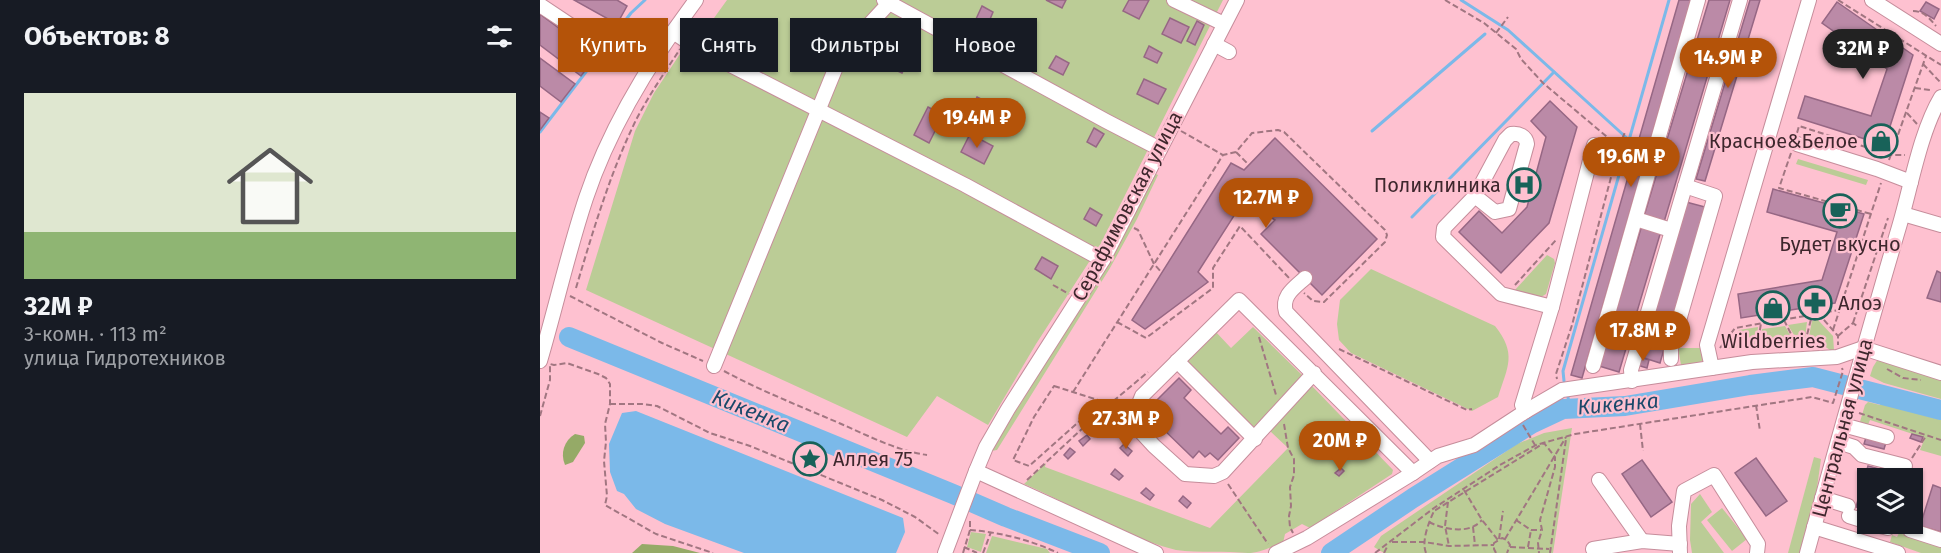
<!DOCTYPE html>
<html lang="ru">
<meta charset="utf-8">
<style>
:root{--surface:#171b24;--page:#20242c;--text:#f1f3f6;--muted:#9ea1a6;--line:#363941;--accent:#b45309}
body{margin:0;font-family:"Fira Sans",sans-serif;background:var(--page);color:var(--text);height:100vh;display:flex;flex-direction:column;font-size:22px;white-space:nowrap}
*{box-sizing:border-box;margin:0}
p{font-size:20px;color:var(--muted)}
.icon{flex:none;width:33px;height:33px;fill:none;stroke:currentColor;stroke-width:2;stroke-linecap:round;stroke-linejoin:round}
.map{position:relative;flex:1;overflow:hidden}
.sheet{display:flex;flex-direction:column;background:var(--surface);width:540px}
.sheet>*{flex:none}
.guide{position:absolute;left:18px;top:18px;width:570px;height:54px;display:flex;gap:12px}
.controls{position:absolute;left:1317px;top:468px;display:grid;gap:12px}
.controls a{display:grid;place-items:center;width:66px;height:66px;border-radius:0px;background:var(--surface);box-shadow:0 2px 4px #0004;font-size:30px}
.price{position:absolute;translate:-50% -51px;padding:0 14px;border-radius:21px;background:var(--accent);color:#fff;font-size:20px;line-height:39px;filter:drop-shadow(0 2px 3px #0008)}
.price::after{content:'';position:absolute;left:50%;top:36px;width:18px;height:14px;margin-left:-9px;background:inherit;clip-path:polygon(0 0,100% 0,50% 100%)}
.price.selected{background:#222;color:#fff}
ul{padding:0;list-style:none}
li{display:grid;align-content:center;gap:12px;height:318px;padding:0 24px}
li+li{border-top:2px solid var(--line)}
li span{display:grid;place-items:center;height:186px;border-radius:0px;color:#555}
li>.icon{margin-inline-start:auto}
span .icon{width:108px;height:108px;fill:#fffc;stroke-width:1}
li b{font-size:26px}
h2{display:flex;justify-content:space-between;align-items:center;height:72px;padding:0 24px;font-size:26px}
.tag{padding:0 21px;border-radius:0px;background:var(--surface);box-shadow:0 2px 4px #0004;font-size:21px;line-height:54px}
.tag.selected{background:var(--accent);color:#fff}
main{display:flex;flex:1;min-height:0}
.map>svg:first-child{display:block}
</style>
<main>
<section class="sheet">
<h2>Объектов: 8<svg class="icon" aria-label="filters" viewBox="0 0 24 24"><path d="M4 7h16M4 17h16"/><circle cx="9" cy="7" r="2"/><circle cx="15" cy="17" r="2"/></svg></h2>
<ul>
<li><span style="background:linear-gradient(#dfe7d0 75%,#8fb573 0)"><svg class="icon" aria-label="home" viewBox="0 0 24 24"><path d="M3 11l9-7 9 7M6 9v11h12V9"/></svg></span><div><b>32M ₽</b><p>3-комн. · 113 m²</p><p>улица Гидротехников</p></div></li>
</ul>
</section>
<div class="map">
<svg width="1401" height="553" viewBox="0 0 1401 553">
<rect width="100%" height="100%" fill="#fec1d0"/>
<!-- green -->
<g fill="#bbcc96">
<polygon points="187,0 683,0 560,245 496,344 448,425 397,396 367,437 46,290 95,131 114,93 146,45 161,36"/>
<polygon points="1258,159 1328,180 1326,185 1256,164"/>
<polygon points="614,173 618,175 597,219 570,268 457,450 451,451 573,254"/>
<polygon points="1007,255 1014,259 1015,263 1006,294 1001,297 974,291"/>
<path d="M831 269 955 326C977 354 968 366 958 397L932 411 811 353 799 340 797 324 800 300Z"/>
<polygon points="1278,320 1293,336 1294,350 1290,350 1277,341 1268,341 1272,321"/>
<polygon points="1267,322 1265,338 1257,340 1248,325"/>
<polygon points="1245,326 1254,342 1220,345 1222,329"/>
<polygon points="713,327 762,375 762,380 716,429 644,361 675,331 691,348"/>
<polygon points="1218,327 1216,345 1186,349 1199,330"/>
<polygon points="1138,348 1164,348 1164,360 1155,364 1141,365"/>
<polygon points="1338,359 1401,380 1401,399 1344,383 1330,376 1333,367"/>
<path d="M770 386H772L853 470 852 474 770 528 762 524 745 534 743 543C733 546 719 553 708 553 685 551 659 553 636 550 585 537 533 505 484 484L506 463 505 467 670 528 748 448 728 429Z"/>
<polygon points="1328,402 1340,405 1341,403 1401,420 1401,456 1380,450 1385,438 1330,420 1327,427 1319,425 1325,405"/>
<polygon points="1032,428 1013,553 844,553 834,547 841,536 977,444 1004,433"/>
<polygon points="1274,457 1281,459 1276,495 1261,553 1248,553"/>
<polygon points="1160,494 1172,512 1161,522 1184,553 1152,553 1150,540 1151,504"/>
<polygon points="1182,508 1207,539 1192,551 1167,520"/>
<polygon points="431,532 446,534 441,552 427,547"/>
<polygon points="1359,533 1401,547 1401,553 1381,553 1350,542 1352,535 1357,537"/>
<polygon points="452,536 507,549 510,553 446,553"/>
</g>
<!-- forest -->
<g fill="#95aa67">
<path d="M35 434 44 436 45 443 33 462 25 465C20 453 24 441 35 434Z"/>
<polygon points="102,544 133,546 160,553 92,553"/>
</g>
<!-- water -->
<g fill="#7bb9e9">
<polygon points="96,411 363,518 365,532 356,553 204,553 125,524 96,509 84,494 77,491 70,472 69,444 82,413"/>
<polygon points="449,501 453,501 459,504 452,518 444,515"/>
</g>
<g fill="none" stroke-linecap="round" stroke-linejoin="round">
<!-- stream -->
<g stroke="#7bb9e9" stroke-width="3">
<polyline points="921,0 968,30 1089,140"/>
<polyline points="832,131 945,34"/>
<polyline points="0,132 91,13 105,0"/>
<polyline points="872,217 1014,72"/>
<polyline points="1024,381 1023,371 1129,0"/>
<polyline points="1027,392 1030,408"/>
<polyline points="413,494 415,487"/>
</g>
<!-- river -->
<g stroke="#7bb9e9" stroke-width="20">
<polyline points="29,337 413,494 466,517 560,553"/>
<polyline points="791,553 873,498 991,424 1023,409 1085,406 1210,385 1273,377 1401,410"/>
</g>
</g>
<!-- building -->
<g fill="#bb8aa7" stroke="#966784" stroke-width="1.5">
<polygon points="34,0 77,0 87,6 77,24"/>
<polygon points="506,0 526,0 522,8"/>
<polygon points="589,0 609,0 599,19 583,11"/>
<polygon points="1139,0 1151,0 1042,378 1031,375"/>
<polygon points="1169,0 1190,0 1124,222 1104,216"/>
<polygon points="1210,0 1220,0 1165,181 1156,179"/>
<polygon points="1297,2 1373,55 1344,145 1258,118 1265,96 1331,116 1347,69 1282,23"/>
<polygon points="1386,2 1399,9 1394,19 1380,11"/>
<polygon points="442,6 453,12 448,24 436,19"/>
<polygon points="0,14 56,56 41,76 0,45"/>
<polygon points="630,18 649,27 641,43 622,34"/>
<polygon points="54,20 71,32 62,44 45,33"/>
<polygon points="657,21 664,25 655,45 647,41"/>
<polygon points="609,46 622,53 617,63 604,57"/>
<polygon points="356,47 371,54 362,73 349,67"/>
<polygon points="516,56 529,63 523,75 509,68"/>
<polygon points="0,58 35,84 21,102 0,86"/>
<polygon points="604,79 626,89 618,104 597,94"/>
<polygon points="437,97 449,103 440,123 428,117"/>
<polygon points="1010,101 1037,127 1009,223 961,273 919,232 939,211 962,233 987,207 1006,137 991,121"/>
<polygon points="388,107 403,115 389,143 374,135"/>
<polygon points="0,112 9,118 0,130"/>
<polygon points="554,128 564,134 556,147 547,142"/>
<polygon points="430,134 453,146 444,164 421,152"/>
<polygon points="735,138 837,239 782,295 721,234 735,220 704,200 658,272 668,282 605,329 592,320 691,163 704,170"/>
<polygon points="1233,189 1324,214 1295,303 1201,318 1198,294 1282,280 1297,232 1227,212"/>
<polygon points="1146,202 1165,207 1120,363 1098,356"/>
<polygon points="550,208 562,215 556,226 544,219"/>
<polygon points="1102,225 1121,231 1079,372 1059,366"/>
<polygon points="502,257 518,266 511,279 495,269"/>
<polygon points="1397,271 1401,273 1401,302 1387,298"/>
<polygon points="1099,357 1109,360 1107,368 1097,365"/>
<polygon points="639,378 651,390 644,398 681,434 688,427 699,438 678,460 670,453 665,457 659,451 653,458 619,425 626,418 612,405"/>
<polygon points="579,407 583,411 575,418 571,414"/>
<polygon points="561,420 565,424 557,431 553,427"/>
<polygon points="1327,434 1347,439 1344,449 1324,444"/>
<polygon points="1372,434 1383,437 1381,442 1370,438"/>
<polygon points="547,435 550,439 543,446 539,441"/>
<polygon points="584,444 592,451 588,456 580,448"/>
<polygon points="530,448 535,452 528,459 524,455"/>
<polygon points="1216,458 1247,501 1226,516 1195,473"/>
<polygon points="1102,460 1132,502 1111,517 1082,474"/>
<polygon points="1328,466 1366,476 1365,478 1328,478 1328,510 1316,507"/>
<polygon points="801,468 804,471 799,476 795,473"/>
<polygon points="575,469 583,476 579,480 571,474"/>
<polygon points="1393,485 1401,488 1401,532 1380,526"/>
<polygon points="606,488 614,495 610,500 601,493"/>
<polygon points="643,496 651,503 647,508 639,501"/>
</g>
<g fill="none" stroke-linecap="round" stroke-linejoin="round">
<defs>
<g id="minor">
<polyline points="344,0 566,121 620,149"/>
<polyline points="634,0 684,24"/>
<polyline points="1332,0 1401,44"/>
<polyline points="0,5 33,27"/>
<polyline points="133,32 157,48 425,185 563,260"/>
<polyline points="674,44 689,52"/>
<polyline points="1257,144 1337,169 1371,182"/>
<path d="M935 196 955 212 969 209 987 144C986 136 979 133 971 134L965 140 935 196 904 228 903 237 961 294 1012 307"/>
<polyline points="1363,214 1401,225"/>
<polyline points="1096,219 1131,230"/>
<path d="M765 278C754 288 741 296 746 312L890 461"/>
<polyline points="1131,359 1131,348 1175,196 1145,186"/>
<path d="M0 361C16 307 28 252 46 198 70 126 111 60 156 0"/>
<polyline points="637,361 715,439"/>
<polyline points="174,366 298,62 314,41 352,0"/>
<polyline points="1053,366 1158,0"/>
<polyline points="1172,368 1167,345 1269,0"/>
<polyline points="774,373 683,472 674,476 645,474 614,446 602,433 598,406 602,396 699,300 873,473"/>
<polyline points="1092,381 1091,370 1200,0"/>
<polyline points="986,411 982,405 1012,307 1054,145"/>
<polyline points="1303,425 1347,437"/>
<polyline points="1298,442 1314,447 1322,455 1365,466"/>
<polyline points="436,471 446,447 468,409 563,260 697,0"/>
<polyline points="1059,480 1102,541"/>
<polyline points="1282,498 1308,506"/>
<polyline points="1309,516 1328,522"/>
<polyline points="1332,524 1348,528"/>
<polyline points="1368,524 1370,530 1401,540"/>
<polyline points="1274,527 1358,553"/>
<polyline points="1053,549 1102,541 1140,544"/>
<polyline points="405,553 436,471 616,553"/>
<polyline points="736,553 767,538 873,473 898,456 934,445 986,411 1022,390 1212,362 1297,357 1323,348 1401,373"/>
<polyline points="1140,553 1139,526 1144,491 1174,475 1218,544 1217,553"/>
<path d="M1267 553C1297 444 1327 335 1359 227 1371 187 1380 132 1401 97"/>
</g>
</defs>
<!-- minor casing -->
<use href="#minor" stroke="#c68d9b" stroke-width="16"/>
<!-- path -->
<g stroke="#a17681" stroke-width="2" stroke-dasharray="6 3" stroke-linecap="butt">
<polyline points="905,0 944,23 976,49 981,59 1003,83 1079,147 1032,325 1016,374 1017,379"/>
<polyline points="1298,0 1401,65"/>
<path d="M1373 11C1384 11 1390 19 1396 26"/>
<polyline points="956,33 968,17"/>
<polyline points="1383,64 1401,83"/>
<polyline points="1375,88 1390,90"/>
<polyline points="1367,113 1377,124"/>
<polyline points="641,131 683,155"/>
<polyline points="1257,133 1259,126 1351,155 1365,155"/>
<polyline points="1079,147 1085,132"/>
<polyline points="696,152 709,165"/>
<polyline points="1251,153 1239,188 1331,214"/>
<polyline points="1349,160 1386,56"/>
<polyline points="594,228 598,230 614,264 622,273"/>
<polyline points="513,285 529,294"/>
<polyline points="975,285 1016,240"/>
<path d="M36 288C53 231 70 173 96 120 109 95 125 72 140 49"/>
<polyline points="30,296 122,343 163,361"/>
<polyline points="1278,313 1298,336 1298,345"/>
<polyline points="1244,320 1256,344"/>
<polyline points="577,322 606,338 673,288 673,268 700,226 749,278"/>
<polyline points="1313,323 1348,218"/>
<polyline points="1293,330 1341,183"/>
<polyline points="1298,336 1313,323 1318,327"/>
<polyline points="719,337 736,395"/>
<polyline points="1265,343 1272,315"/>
<polyline points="1180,348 1195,328 1299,310"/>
<polyline points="1217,348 1221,323"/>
<polyline points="799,349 927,410 932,409"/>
<polyline points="1347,369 1363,378 1381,380"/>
<path d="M184 371C221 391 260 406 299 423 327 435 357 451 387 455"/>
<polygon points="514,386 558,400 559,404 489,466 473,460 494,417"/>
<polyline points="533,392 683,155 696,152 712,133 738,130 744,132 845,230 847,235 845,242 784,302 773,301 764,293"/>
<polyline points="70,404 102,404 117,406 170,433 210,446 342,500 375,517 400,535"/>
<polyline points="1216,405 1220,431"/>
<polyline points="1319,413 1401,440"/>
<polyline points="0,416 10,380 10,364 14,365 27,363 58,374 66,378 70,384 70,404 65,424 66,442 64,461 67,496 65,505 116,534 173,553"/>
<polyline points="744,424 748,448 754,459 754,475 750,487 751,506 749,516 750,527 753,533"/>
<polyline points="1100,424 1103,451"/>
<polyline points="983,425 995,445"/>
<polyline points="1372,458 1386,436"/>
<polyline points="487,480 559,413 608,372"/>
<polyline points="688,484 728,544"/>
<polyline points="924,490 942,520 958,540"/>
<polyline points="908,502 905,526 909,546"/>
<polyline points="976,520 991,530 1001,530"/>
<path d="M889 522C900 528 922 533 934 526 937 525 940 522 942 520"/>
<polyline points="933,527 935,545"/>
<path d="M430 530C459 532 491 540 518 553"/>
<polyline points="959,539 963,511"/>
<polyline points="965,539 1026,437"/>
<polyline points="852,542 884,542 909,546 954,545"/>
<polyline points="424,547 437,553"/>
<polyline points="970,547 1009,549"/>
<polyline points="988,547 991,530"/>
<polyline points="423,553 430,530 430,521"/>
<polyline points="443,553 451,532"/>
<polyline points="835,553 894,508 960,465 996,445 1035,434 1272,397 1293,403 1303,371 1302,368"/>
<polyline points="844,553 848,545"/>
<path d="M886 553C881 541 889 522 894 511L1004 443 1015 457V467L1000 520 1002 530 998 543 999 553"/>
<polyline points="956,553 954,549 954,543 962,538 967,540 970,545 967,553"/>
<polyline points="1010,553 1026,439"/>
</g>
<!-- minor -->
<use href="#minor" stroke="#fff" stroke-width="14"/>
</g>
<!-- icons -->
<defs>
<symbol id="shop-ring" viewBox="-11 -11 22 22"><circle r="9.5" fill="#fec1d0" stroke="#186259" stroke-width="1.5"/><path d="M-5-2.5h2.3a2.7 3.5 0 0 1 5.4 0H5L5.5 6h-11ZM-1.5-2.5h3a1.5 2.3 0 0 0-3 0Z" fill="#186259"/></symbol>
<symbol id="hospital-ring" viewBox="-11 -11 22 22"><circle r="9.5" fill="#fec1d0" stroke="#186259" stroke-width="1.5"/><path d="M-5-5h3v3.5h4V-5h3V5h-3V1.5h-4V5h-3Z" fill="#186259"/></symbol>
<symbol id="cafe-ring" viewBox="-11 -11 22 22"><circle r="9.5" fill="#fec1d0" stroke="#186259" stroke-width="1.5"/><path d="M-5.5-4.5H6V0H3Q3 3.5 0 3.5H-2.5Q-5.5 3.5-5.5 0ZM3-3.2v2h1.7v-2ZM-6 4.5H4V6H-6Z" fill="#186259"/></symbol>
<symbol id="pharmacy-ring" viewBox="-11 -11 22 22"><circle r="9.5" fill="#fec1d0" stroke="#186259" stroke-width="1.5"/><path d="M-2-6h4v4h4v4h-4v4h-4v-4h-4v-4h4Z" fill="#186259"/></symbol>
<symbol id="sight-ring" viewBox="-11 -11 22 22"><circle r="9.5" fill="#fec1d0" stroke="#186259" stroke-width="1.5"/><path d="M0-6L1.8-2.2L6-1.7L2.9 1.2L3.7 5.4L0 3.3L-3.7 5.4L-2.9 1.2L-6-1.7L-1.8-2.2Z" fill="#186259"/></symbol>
</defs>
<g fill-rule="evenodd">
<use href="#shop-ring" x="1322" y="122" width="38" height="38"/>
<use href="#hospital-ring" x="965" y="166" width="38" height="38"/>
<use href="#cafe-ring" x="1281" y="192" width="38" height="38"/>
<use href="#pharmacy-ring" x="1256" y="284" width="38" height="38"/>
<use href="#shop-ring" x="1214" y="289" width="38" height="38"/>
<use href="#sight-ring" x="251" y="440" width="38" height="38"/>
</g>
<g text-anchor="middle" stroke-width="4.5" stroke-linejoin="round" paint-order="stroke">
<!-- poi labels -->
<g font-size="20" fill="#3e272d" stroke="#fec1d0" text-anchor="end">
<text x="1318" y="148">Красное&amp;Белое</text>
<text x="961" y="192">Поликлиника</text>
<text x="1300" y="251" text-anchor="middle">Будет вкусно</text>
<text x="1298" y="310" text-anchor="start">Алоэ</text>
<text x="1233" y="348" text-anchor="middle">Wildberries</text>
<text x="293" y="466" text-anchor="start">Аллея 75</text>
</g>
<!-- street labels -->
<g font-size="20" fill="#3e272d" stroke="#fec1d0">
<text transform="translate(587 206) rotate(-62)" y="7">Серафимовская улица</text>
<text transform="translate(1302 428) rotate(-75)" y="7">Центральная улица</text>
</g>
<!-- water labels -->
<g font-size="21" font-style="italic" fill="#1b496a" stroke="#fec1d0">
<text transform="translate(1078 404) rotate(-5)" y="7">Кикенка</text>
<text transform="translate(211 411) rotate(22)" y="7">Кикенка</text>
</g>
</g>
</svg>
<div class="controls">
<a><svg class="icon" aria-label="layers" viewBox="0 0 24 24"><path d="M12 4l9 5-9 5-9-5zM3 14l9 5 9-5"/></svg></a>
</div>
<b class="price selected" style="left:1323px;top:80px">32M ₽</b>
<b class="price" style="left:1188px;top:89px">14.9M ₽</b>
<b class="price" style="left:437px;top:149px">19.4M ₽</b>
<b class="price" style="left:1091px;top:188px">19.6M ₽</b>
<b class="price" style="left:726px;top:229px">12.7M ₽</b>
<b class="price" style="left:1103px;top:362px">17.8M ₽</b>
<b class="price" style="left:586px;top:450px">27.3M ₽</b>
<b class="price" style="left:800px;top:472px">20M ₽</b>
<div class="guide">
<a class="tag selected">Купить</a>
<a class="tag">Снять</a>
<a class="tag">Фильтры</a>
<a class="tag">Новое</a>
</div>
</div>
</main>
